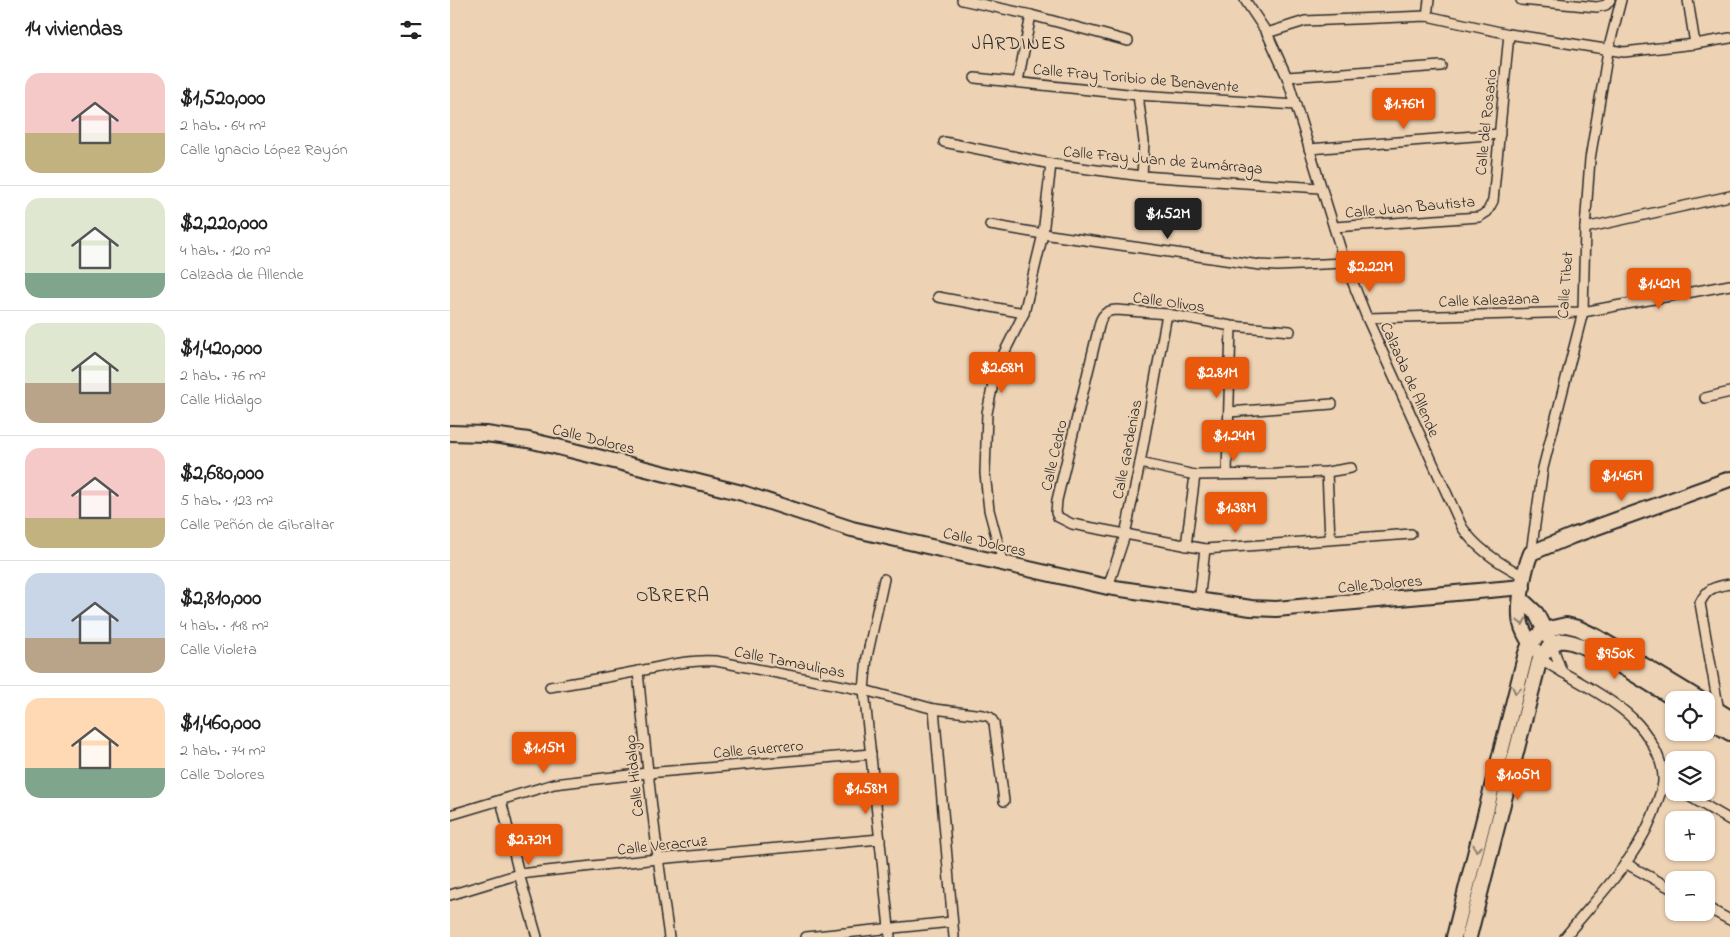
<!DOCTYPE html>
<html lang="es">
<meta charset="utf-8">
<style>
:root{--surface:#fff;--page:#f6f6f6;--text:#222;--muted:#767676;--line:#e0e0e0;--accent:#ea580c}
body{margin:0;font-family:"Indie Flower",sans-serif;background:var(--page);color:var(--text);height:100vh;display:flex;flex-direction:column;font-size:19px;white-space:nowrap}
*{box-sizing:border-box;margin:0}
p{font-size:16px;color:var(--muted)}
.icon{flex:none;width:28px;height:28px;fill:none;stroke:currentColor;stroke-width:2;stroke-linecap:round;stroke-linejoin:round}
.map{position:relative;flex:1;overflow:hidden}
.details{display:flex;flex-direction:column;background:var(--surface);width:450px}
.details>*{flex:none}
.buttons{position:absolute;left:1215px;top:691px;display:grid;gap:10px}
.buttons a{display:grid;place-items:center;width:50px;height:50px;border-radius:10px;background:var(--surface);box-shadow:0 1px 4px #0004;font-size:25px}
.price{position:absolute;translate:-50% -42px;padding:0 11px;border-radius:5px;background:var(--accent);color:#fff;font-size:16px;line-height:32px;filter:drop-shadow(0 1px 2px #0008)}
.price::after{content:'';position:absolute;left:50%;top:30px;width:15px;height:11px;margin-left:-8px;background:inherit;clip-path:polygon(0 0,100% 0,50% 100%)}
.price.selected{background:#222;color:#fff}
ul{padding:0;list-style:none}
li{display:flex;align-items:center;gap:15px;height:125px;padding:0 25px}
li+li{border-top:1px solid var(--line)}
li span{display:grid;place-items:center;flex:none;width:140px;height:100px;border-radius:15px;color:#555}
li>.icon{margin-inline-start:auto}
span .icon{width:60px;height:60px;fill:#fffc;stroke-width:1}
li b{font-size:21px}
h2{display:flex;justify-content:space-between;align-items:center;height:60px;padding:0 25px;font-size:21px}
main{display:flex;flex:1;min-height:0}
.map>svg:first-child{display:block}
</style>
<main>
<section class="details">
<h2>14 viviendas<svg class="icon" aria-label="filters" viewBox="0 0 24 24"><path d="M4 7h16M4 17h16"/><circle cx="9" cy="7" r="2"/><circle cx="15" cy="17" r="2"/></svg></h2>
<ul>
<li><span style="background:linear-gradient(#f6c9c9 60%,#c2b280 0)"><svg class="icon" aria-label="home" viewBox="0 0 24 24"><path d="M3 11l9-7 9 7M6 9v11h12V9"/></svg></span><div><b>$1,520,000</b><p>2 hab. · 64 m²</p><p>Calle Ignacio López Rayón</p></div></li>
<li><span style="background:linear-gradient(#dfe7d0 75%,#7fa58c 0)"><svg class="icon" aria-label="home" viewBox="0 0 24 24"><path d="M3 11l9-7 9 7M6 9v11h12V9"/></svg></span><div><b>$2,220,000</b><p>4 hab. · 120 m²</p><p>Calzada de Allende</p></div></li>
<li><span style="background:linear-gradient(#dfe7d0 60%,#b9a48a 0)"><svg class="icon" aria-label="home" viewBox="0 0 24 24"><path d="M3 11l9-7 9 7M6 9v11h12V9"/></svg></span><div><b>$1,420,000</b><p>2 hab. · 76 m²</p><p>Calle Hidalgo</p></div></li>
<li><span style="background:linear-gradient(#f6c9c9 70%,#c2b280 0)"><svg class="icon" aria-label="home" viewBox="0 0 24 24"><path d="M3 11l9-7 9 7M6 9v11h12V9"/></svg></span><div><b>$2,680,000</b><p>5 hab. · 123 m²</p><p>Calle Peñón de Gibraltar</p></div></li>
<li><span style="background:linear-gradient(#c9d6e8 65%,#b9a48a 0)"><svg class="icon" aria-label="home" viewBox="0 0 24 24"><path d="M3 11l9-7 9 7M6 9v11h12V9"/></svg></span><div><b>$2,810,000</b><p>4 hab. · 148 m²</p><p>Calle Violeta</p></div></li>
<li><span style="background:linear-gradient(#ffd9b3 70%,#7fa58c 0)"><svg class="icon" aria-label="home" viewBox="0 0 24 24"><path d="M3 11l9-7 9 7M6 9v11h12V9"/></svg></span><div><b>$1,460,000</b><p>2 hab. · 74 m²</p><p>Calle Dolores</p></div></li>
</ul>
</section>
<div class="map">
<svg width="1280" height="937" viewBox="0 0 1280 937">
<rect width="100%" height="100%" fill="#edd2b4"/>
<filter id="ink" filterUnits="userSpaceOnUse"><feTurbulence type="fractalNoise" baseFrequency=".02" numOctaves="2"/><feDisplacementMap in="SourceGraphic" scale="10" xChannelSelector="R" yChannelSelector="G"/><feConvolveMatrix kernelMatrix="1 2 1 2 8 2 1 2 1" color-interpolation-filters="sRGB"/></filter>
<g filter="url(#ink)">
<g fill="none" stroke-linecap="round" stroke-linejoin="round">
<defs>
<g id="street">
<polyline points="512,0 581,15 678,41"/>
<path d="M795 0 817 33 837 77 895 263 917 318 1012 527C1026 549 1052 565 1074 576"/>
<polyline points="1071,0 1147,7 1156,5 1160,0"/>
<polyline points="1238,0 1245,44"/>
<polyline points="977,16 979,0"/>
<polyline points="817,33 855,21 977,16 1059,34 1174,52 1245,44 1280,38"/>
<polyline points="837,77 991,66"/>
<polyline points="525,78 688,95 846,105"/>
<polyline points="568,81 581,15"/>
<polyline points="688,95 694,142 692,176"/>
<polyline points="494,142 601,164 692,176 870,188"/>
<polyline points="859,149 1050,134"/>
<polyline points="540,225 593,234 810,265 827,266 895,263"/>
<polyline points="884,227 1029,217 1037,212 1043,201 1059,34"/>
<polyline points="1135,228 1280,196"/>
<polyline points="488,297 574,313"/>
<polyline points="917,318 1133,312 1280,285"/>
<path d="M840 331 781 326 717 314 667 310C658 310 653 313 650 322L607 500 606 513 608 517 622 524 755 549 961 534"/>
<polyline points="1255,398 1280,392"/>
<polyline points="779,412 882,404"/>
<polyline points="690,463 745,475 827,474 877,472 901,468"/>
<polyline points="877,472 880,539"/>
<polyline points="777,473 781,326"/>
<polyline points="736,546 745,475"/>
<polyline points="1081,553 1093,468 1133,312 1135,228 1140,159 1158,51 1171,0"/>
<polyline points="553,562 539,510 535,473 537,413 546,369 574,313 593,234 601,164"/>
<polyline points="434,579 417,657 414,690 440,937"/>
<polyline points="658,587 675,535 690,463 717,314"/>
<polyline points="749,602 755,549"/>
<polyline points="1102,645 1112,672"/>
<path d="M1090 658C1097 664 1104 667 1112 672 1132 683 1166 702 1182 718 1197 732 1214 759 1213 781 1213 787 1210 794 1208 800 1193 853 1149 895 1115 937"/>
<path d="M188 671C196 760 206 849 219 937"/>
<path d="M100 687C129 682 159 677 189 671 215 666 239 659 266 661L414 690 484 709 533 715 540 717 544 723 554 801"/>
<polyline points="484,709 504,937"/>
<path d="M1269 711 1250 603C1257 588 1264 587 1280 584"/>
<polyline points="1213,785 1224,789"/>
<polyline points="1232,792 1280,820"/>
<polyline points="51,800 69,874 87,937"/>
<polyline points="0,815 104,784 197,773 421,754"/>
<polyline points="1175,863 1224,890"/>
<polyline points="0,895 69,874 207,859 430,839"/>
<polyline points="1256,907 1280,920"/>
<polyline points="356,937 502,922"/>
</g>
<g id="secondary">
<polyline points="0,433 36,434 78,440 108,447 292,493 402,529 658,587 801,608 826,609 1073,587"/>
<polyline points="1071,599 1086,613 1098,637"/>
<path d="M1084 649C1078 640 1070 628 1070 616 1069 599 1074 569 1081 553L1122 536 1280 479"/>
<polyline points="1256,703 1280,718"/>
<polyline points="1256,719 1280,733"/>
<polyline points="1004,937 1076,653 1080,643 1094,630 1116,625 1128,628 1147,637 1251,700"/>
<path d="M1019 937 1090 658C1095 652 1101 643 1110 641 1130 637 1206 688 1226 700"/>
</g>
</defs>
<!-- street casing -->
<use href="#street" stroke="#2b2b2b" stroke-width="12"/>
<!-- secondary casing -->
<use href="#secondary" stroke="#2b2b2b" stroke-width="18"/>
<!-- street -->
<use href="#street" stroke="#edd2b4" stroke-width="9"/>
<!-- secondary -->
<use href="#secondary" stroke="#edd2b4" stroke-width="14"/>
</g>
<!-- one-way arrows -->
<defs><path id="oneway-chevron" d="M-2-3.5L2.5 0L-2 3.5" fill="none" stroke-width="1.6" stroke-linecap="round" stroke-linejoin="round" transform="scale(1.25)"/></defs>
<g stroke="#8c7e70">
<use href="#oneway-chevron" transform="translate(1072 622) rotate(78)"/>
<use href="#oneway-chevron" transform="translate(1066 690) rotate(104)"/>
<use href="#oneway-chevron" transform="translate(1027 848) rotate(104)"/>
</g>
</g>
<g text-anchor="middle" stroke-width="4" stroke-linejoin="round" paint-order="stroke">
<!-- street labels -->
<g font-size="16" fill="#2b2b2b" stroke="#edd2b4">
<text transform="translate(686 77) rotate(5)" y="6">Calle Fray Toribio de Benavente</text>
<text transform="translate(1035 122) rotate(-84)" y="6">Calle del Rosario</text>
<text transform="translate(713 159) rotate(5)" y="6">Calle Fray Juan de Zumárraga</text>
<text transform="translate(960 206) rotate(-5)" y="6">Calle Juan Bautista</text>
<text transform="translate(1114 285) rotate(-86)" y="6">Calle Tibet</text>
<text transform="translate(1039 299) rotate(-2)" y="6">Calle Kaleazana</text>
<text transform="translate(719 301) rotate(8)" y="6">Calle Olivos</text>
<text transform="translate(961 379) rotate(66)" y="6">Calzada de Allende</text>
<text transform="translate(144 438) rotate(14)" y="6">Calle Dolores</text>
<text transform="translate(676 449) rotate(-79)" y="6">Calle Gardenias</text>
<text transform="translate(603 455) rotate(-77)" y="6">Calle Cedro</text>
<text transform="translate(535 541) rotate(13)" y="6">Calle Dolores</text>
<text transform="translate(930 583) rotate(-5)" y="6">Calle Dolores</text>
<text transform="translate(340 661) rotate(11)" y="6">Calle Tamaulipas</text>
<text transform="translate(308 748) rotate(-5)" y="6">Calle Guerrero</text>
<text transform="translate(183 776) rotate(-96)" y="6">Calle Hidalgo</text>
<text transform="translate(212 844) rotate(-6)" y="6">Calle Veracruz</text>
</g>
<!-- quarter labels -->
<g font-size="19" letter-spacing="1" fill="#2b2b2b" stroke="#edd2b4">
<text x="569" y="49">JARDINES</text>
<text x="223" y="601">OBRERA</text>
</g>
</g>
</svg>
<div class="buttons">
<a><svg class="icon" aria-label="locate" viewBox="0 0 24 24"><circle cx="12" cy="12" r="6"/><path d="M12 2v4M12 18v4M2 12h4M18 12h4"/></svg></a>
<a><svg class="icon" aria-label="layers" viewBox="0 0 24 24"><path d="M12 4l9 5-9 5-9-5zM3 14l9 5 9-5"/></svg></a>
<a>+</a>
<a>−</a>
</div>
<b class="price" style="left:954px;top:130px">$1.76M</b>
<b class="price selected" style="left:718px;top:240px">$1.52M</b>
<b class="price" style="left:920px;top:293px">$2.22M</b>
<b class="price" style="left:1209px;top:310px">$1.42M</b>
<b class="price" style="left:552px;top:394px">$2.68M</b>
<b class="price" style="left:767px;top:399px">$2.81M</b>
<b class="price" style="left:784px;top:462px">$1.24M</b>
<b class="price" style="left:1172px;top:502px">$1.46M</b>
<b class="price" style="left:786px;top:534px">$1.38M</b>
<b class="price" style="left:1165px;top:680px">$950K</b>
<b class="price" style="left:94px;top:774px">$1.15M</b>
<b class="price" style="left:1068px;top:801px">$1.05M</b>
<b class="price" style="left:416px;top:815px">$1.58M</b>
<b class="price" style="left:79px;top:866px">$2.72M</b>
</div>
</main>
